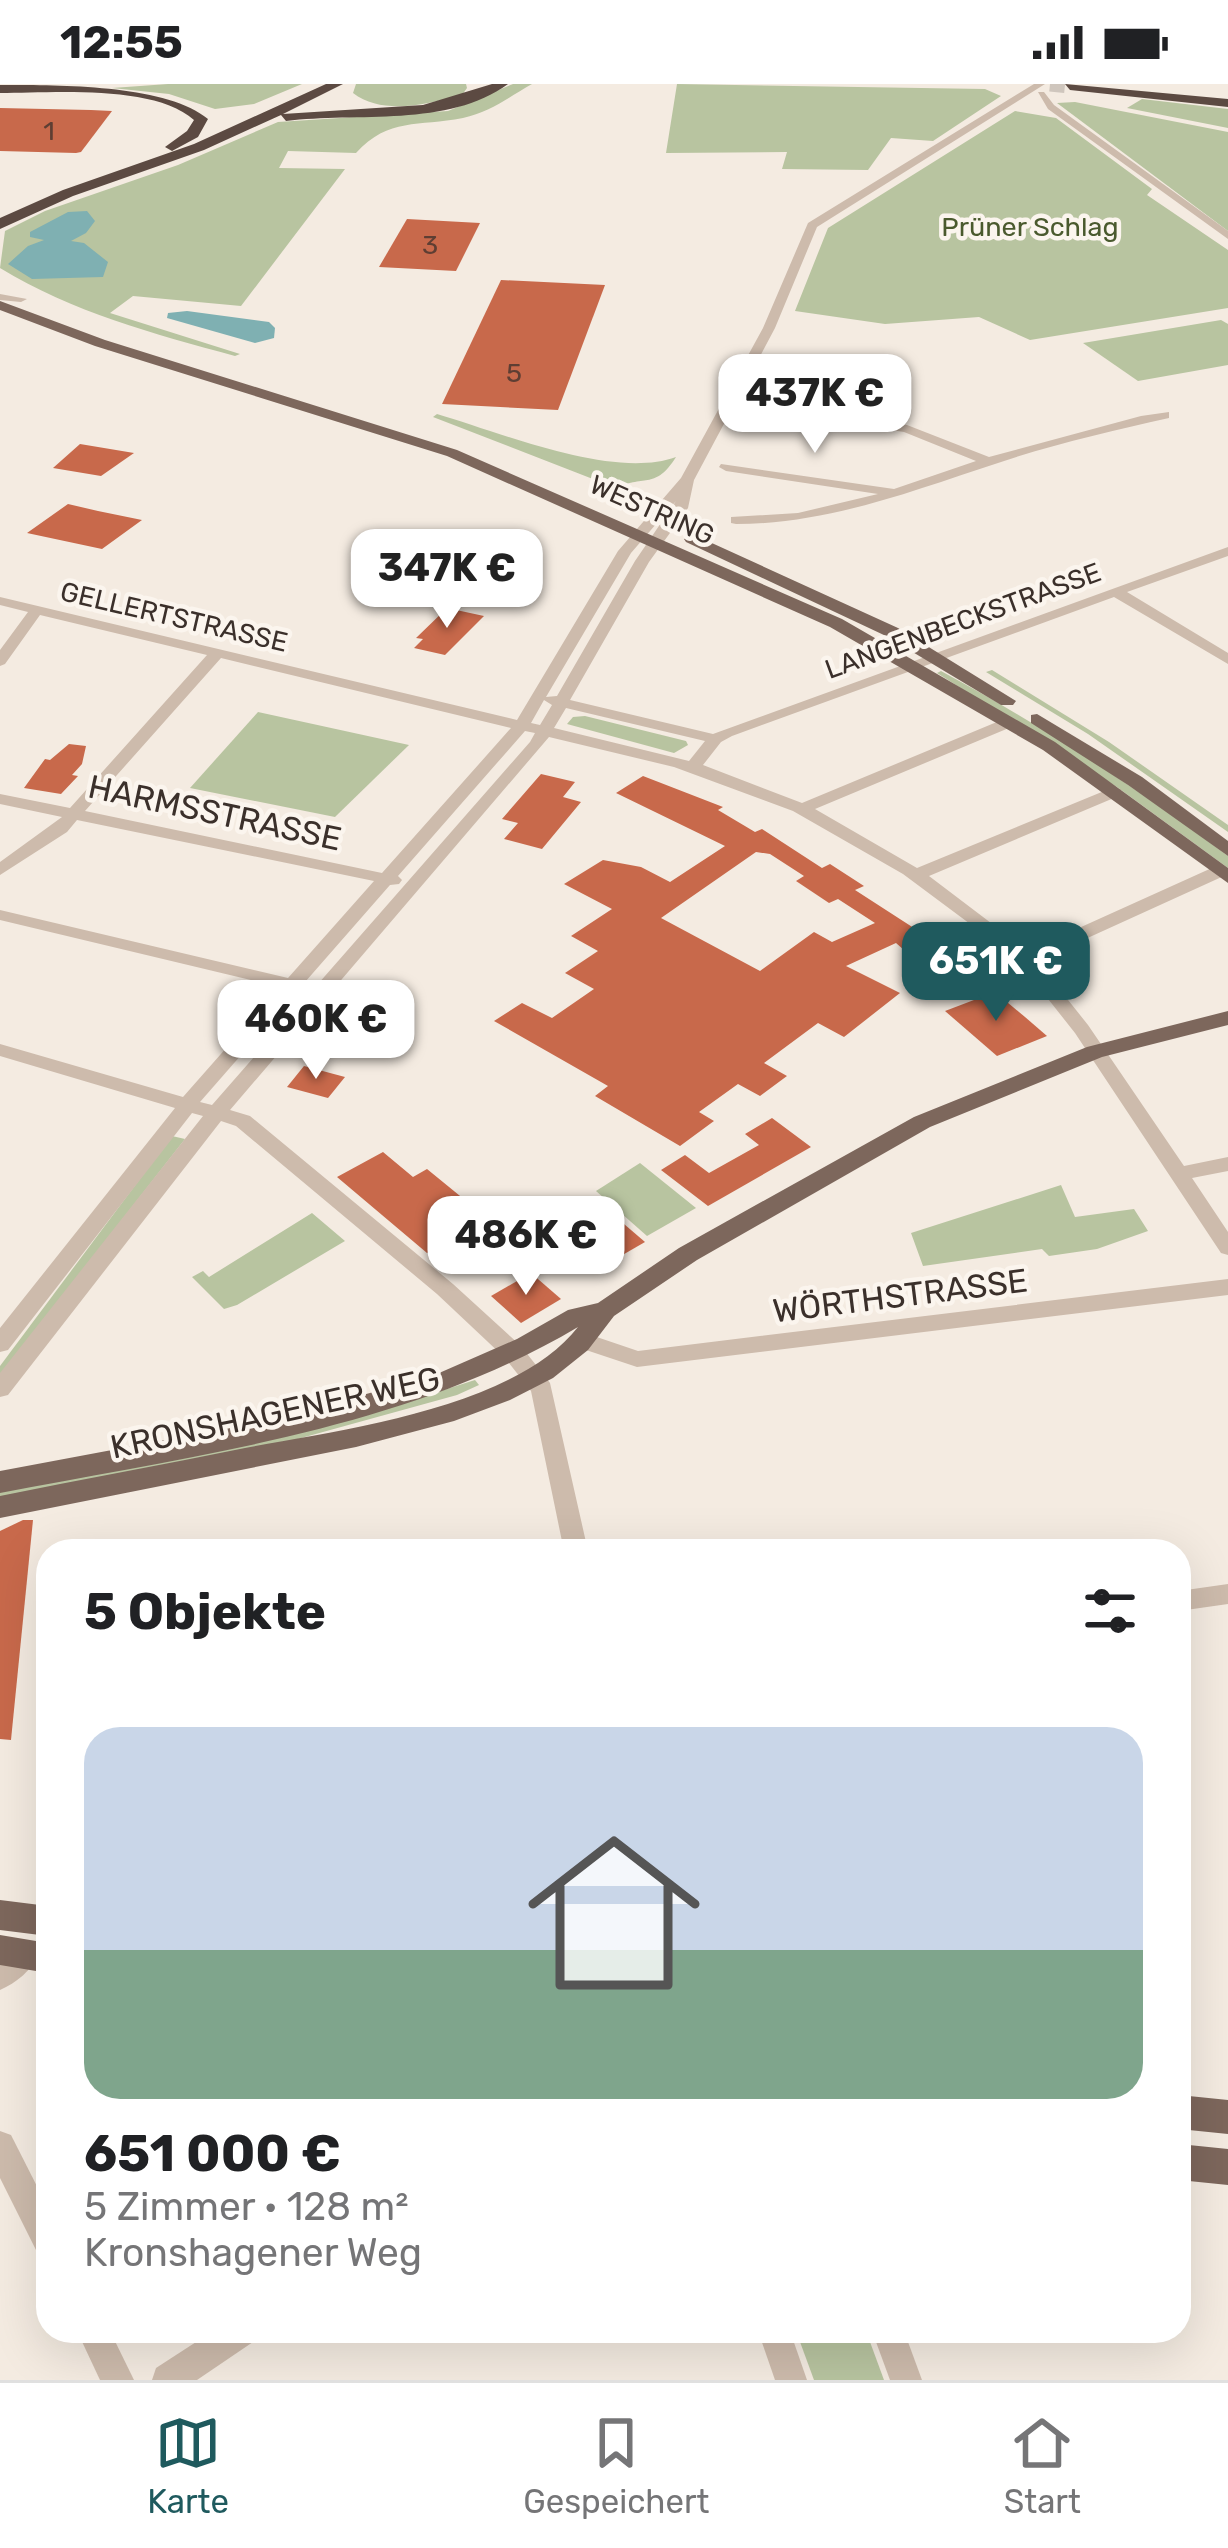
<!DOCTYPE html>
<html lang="de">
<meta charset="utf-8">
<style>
:root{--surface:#fff;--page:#f6f6f6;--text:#202124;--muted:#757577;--line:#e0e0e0;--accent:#1f5a5e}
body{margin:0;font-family:Rubik,sans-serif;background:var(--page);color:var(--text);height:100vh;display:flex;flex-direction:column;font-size:45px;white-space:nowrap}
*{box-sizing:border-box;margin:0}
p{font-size:39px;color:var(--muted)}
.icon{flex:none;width:66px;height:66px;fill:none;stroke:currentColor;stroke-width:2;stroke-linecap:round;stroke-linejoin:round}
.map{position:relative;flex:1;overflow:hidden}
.details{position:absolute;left:36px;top:1455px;width:1155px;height:804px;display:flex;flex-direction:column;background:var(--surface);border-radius:36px;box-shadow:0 12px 48px #0002}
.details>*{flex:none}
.price{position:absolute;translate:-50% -102px;padding:0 27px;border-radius:24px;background:#fff;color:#222;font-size:39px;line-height:78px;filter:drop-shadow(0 3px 6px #0008)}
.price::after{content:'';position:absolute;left:50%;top:72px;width:36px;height:27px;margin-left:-18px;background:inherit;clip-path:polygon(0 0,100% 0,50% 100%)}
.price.on{background:var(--accent);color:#fff}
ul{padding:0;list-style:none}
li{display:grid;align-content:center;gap:24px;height:636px;padding:0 48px}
li span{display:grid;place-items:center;height:372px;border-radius:36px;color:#555}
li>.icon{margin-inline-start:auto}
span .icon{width:216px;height:216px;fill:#fffc;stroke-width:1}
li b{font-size:51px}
h2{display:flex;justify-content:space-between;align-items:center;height:144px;padding:0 48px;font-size:51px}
.status{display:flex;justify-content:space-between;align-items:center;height:84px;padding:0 60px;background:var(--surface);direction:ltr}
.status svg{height:33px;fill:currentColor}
.dock{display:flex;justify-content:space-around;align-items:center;height:168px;border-top:3px solid var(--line);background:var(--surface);font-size:33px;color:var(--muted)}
.dock a{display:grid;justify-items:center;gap:6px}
.dock .on{color:var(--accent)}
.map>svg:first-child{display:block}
</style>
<div class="status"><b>12:55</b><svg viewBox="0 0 49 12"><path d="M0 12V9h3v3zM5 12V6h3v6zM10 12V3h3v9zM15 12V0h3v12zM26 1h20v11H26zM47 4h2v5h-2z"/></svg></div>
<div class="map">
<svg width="1228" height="2296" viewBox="0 0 1228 2296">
<rect width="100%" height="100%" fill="#f4ebe1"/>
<!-- green -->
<g fill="#b8c4a0">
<polygon points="168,0 302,0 254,20 215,25 169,10 112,4"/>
<path d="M356 0H466L467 4 462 11C428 20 383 32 353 9Z"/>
<path d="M513 0H532C509 13 490 28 463 34 418 43 389 33 356 69L288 67 279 84 345 85 241 222 133 212 110 229 240 270 235 272C154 250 72 228 0 184L5 147 45 127 178 81 278 38 448 27Z"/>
<polygon points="677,0 985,5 1001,12 933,57 891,54 868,86 782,85 787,68 666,69"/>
<polygon points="1142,15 1228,25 1228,44 1127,24"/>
<polygon points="1075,18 1228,48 1228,147 1057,19"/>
<polygon points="1015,27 1056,34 1152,105 1147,111 1228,166 1228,224 1030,256 979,233 885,240 795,227 828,144"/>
<polygon points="1221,236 1228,240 1228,281 1138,297 1083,259"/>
<path d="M437 330C502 349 613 396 676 373 655 406 646 390 616 404L433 333Z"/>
<polygon points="992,586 1109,658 1228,741 1228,748 1088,650 986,588"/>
<path d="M941 587C1043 642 1135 703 1228 772V784L1117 703 937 589Z"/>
<polygon points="258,628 409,661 335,733 190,704"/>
<polygon points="585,632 686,657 688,661 674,669 567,640 573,633"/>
<polygon points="172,1052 185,1055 0,1292 0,1282"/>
<polygon points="640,1079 696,1124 647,1152 596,1107"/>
<polygon points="1061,1101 1075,1133 1134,1125 1148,1147 1097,1165 1049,1172 1042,1165 923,1182 911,1149"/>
<polygon points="312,1129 345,1157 237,1221 224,1225 192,1193 203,1187 209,1193"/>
<polygon points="475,1296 479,1301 457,1311 294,1356 0,1414 0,1407 365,1331"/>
<polygon points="796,2247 866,2247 884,2296 814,2296"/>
</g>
<!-- water -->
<g fill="#7fb0b2">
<polygon points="87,127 95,137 86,149 71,157 84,159 108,178 103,193 32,195 8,180 28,162 44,156 30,153 30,148 68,128"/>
<polygon points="187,227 269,238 275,244 274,254 255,259 167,234 168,229"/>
</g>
<!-- building -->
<g fill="#c8694b" fill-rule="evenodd">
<polygon points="0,24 91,26 112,27 81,68 76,69 0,67"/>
<polygon points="407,135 480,139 456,187 379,183"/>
<polygon points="501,196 605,201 558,326 442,320"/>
<polygon points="80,360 134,369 101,392 53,384"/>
<polygon points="68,420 98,427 142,436 102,465 27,449"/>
<polygon points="447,524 484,532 445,571 414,564 423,555 416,554"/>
<polygon points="69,660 86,662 82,680 72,691 78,692 61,710 24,704 45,675 50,676"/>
<polygon points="541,690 575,698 563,713 581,718 542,765 504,755 518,739 502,735"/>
<path d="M643 692 723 723 718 726 755 748 762 745 822 784 830 780 864 802 855 806 920 848 914 851 957 887 936 894 896 859 846 882 900 909 844 953 818 939 764 979 787 992 760 1012 738 1000 699 1028 714 1037 680 1062 595 1012 608 1002 494 937 522 919 552 934 594 905 565 889 598 867 571 852 612 825 564 800 603 776 641 783 670 798 725 762 616 709ZM756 768 770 770 804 792 796 797 829 819 838 815 875 839 832 858 814 848 760 887 661 834Z"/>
<polygon points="995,908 1025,933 1047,952 997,972 945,927"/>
<polygon points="304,982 345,993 328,1014 287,1003"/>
<polygon points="772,1034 811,1063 708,1122 661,1086 685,1071 709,1089 759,1061 745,1050"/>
<polygon points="383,1068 413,1093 427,1085 487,1134 427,1169 337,1093"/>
<polygon points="599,1119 617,1134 645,1158 619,1173 573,1134"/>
<polygon points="531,1189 561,1215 521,1239 491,1212"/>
<polygon points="23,1436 33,1436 11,1656 0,1655 0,1447"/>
</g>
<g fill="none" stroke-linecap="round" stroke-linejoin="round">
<!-- highway-tunnel -->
<polyline stroke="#cfc6bd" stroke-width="15" stroke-dasharray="15 8" stroke-linecap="butt" points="1050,0 1070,2"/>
<!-- minor -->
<g fill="#cdbbac" fill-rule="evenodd">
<path d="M1034 0H1045L817 143 775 244 738 314 907 341 989 373 1141 332 1169 328V334C1112 347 1054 360 998 379 912 407 828 440 736 440L731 439V433L798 429 878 410 726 387 719 383 721 380 894 405 976 377 904 348 734 321 694 396 688 424 649 478 570 616 713 650 1228 463V472L1127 508 1228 569V580L1114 513 732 652 721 658 703 681 802 719 1004 635H1016V641L815 725 917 784 1109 705H1121V711L929 792 1028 867 1214 783H1226V791L1037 877 1088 941 1184 1082 1228 1073V1087L1192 1094 1228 1148V1171L1221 1169 1075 949 1022 882 997 860 903 790 793 727 674 683 549 653 230 1026 250 1032 453 1200 521 1262 550 1299 588 1467H564L531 1307 505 1274 437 1210 236 1042 221 1037 8 1311 0 1313V1289L203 1032 192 1029 8 1266 0 1268V1244L175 1024 0 972V960L183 1013 280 903 0 836V826L288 894 374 797 77 736 67 748 0 791V778L62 733 0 720V710L70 724 207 571 40 531 5 580 0 582V566L28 528 0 521V513L517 636 618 467 681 394 763 244 808 139ZM676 417 635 477 557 612 546 613 631 469ZM221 574 511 644 382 789 85 727ZM544 616 552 621 540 641 531 639ZM566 624 705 657 689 677 554 644ZM525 647 535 649 530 658 212 1021 200 1018 390 801 399 800 402 796 398 792Z"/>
<polygon points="1038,8 1044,8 1054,21 1228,147 1228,155 1048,25"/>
<polygon points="0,210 27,215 21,218 0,216"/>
<polygon points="1228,1195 1228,1211 637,1283 574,1262 571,1256 574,1250 582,1248 638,1267"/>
<polygon points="1228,1500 1228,1520 1179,1527 1179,1507"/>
<path d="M25 1857 35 1861 39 1870C32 1886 16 1899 0 1906V1874Z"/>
<polygon points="0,2047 11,2051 48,2124 48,2173 37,2168 0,2094"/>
<polygon points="77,2247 110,2247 134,2296 100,2296"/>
<polygon points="213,2247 258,2247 253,2258 197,2296 152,2296 156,2284"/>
<polygon points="758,2247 790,2247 807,2296 775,2296"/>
<polygon points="872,2247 904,2247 922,2296 890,2296"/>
</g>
<!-- major -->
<g fill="#7d675c" fill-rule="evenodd">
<polygon points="0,217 105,256 457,366 842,535 1055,658 1228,784 1228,799 1043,666 830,543 447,372 95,262 0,226"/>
<polygon points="692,450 898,544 1016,617 1013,621 1001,621 886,552 686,458 684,455"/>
<polygon points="1037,630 1142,693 1228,757 1228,772 1128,701 1031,639 1031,631"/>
<path d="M1228 927V941L1102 973 930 1043 697 1176 614 1232 588 1266 553 1294 510 1316 454 1337 356 1363 0 1434V1412C82 1395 163 1381 245 1364 341 1346 515 1324 578 1243 405 1346 195 1371 0 1409V1387L261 1338 430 1293 517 1255 568 1226 598 1219 679 1164 914 1033 1087 963Z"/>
<polygon points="0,1816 48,1822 48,1852 0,1846"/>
<polygon points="0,1851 48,1859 48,1889 0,1881"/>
<polygon points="1179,2011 1228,2016 1228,2050 1179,2045"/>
<polygon points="1179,2060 1228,2065 1228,2101 1179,2096"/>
</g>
<!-- highway -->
<g fill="#5c4a42" fill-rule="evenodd">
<path d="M326 0H343L283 30 423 21 492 0H508C448 44 357 28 286 37L281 31 204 66 73 112 0 145V134L63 106 194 60Z"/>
<polygon points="1065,0 1228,15 1228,23 1070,6"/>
<path d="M0 1C57 1 166 0 208 35L198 53 172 67 165 63 187 47 194 36C154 0 52 9 0 9Z"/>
</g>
</g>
<g text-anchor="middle" stroke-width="9" stroke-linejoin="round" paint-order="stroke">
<!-- number labels -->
<g font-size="27" fill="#5e3e33">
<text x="49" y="56">1</text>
<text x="430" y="170">3</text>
<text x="514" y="298">5</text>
</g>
<!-- far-park labels -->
<g font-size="27" fill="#4a5a2e" stroke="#fbf5ee">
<text x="1030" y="152">Prüner Schlag</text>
</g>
<!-- far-street labels -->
<g font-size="27" fill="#3b302b" stroke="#fbf5ee">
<text transform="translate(652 426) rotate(24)" y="9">WESTRING</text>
<text transform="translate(174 533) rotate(13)" y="9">GELLERTSTRASSE</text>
<text transform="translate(963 537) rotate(-20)" y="9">LANGENBECKSTRASSE</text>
</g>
<!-- street labels -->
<g font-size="33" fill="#3b302b" stroke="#fbf5ee">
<text transform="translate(215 728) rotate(12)" y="12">HARMSSTRASSE</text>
<text transform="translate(900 1211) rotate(-7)" y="12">WÖRTHSTRASSE</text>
<text transform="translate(275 1328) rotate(-12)" y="12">KRONSHAGENER WEG</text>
</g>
</g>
</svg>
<b class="price" style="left:815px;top:372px">437K €</b>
<b class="price" style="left:447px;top:547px">347K €</b>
<b class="price on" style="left:996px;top:940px">651K €</b>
<b class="price" style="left:316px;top:998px">460K €</b>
<b class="price" style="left:526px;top:1214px">486K €</b>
<section class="details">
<h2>5 Objekte<svg class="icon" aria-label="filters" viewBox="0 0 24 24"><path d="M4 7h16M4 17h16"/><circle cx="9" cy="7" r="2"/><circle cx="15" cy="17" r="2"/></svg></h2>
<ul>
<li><span style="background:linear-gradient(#c9d6e8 60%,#7fa58c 0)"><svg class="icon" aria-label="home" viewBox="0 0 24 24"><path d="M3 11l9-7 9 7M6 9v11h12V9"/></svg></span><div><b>651 000 €</b><p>5 Zimmer · 128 m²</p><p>Kronshagener Weg</p></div></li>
</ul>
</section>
</div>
<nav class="dock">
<a class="on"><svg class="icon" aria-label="map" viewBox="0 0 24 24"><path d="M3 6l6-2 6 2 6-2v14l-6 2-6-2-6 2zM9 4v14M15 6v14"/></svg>Karte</a>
<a><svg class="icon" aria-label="saved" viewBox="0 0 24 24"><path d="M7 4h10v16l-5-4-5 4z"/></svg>Gespeichert</a>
<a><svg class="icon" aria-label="home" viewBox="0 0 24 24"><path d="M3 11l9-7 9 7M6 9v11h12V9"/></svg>Start</a>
</nav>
